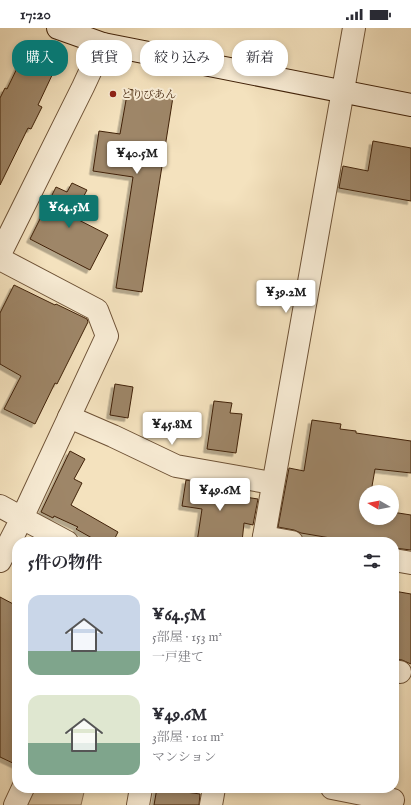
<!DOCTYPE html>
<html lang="ja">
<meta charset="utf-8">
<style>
:root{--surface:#fff;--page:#f2f2f3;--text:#2b2b33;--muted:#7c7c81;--accent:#0f766e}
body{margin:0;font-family:"IM FELL English","Noto Serif JP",serif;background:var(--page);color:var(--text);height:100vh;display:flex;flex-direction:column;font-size:15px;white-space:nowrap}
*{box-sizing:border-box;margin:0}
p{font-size:13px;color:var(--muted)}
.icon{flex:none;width:22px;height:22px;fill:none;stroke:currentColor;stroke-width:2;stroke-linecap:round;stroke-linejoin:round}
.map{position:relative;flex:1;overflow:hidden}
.sheet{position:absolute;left:12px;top:509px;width:387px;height:256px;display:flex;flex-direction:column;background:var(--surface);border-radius:16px;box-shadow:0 2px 6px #0003}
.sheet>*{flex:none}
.guide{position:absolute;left:12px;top:12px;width:387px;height:36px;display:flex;gap:8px}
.needle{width:26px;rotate:279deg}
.controls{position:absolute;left:359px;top:457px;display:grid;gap:8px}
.controls a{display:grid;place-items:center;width:40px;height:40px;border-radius:50%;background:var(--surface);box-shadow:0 2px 6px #0003;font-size:20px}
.price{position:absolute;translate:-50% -34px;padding:0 9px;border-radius:4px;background:#fff;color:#222;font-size:13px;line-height:26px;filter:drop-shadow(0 1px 2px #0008)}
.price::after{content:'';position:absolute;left:50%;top:24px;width:12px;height:9px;margin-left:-6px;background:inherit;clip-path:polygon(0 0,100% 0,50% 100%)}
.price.selected{background:var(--accent);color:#fff}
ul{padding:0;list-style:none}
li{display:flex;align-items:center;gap:12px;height:100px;padding:0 16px}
li span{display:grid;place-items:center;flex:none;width:112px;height:80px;border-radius:12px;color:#555}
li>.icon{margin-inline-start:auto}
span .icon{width:48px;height:48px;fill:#fffc;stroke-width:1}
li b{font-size:17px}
h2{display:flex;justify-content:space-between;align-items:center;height:48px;padding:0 16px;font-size:17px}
.chip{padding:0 14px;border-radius:16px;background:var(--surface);box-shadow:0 2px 6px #0003;font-size:14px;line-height:36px}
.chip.selected{background:var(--accent);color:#fff}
.status{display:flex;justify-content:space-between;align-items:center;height:28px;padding:0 20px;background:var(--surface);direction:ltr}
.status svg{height:11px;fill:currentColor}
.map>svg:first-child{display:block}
</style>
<div class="status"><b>17:20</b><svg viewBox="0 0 49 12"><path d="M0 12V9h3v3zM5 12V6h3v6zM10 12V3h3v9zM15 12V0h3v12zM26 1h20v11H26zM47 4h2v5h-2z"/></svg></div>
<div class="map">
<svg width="411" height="777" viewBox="0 0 411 777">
<defs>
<filter id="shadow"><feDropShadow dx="-3.5" dy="3.5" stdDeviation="0" flood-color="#0004"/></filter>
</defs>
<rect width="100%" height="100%" fill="#f4e2be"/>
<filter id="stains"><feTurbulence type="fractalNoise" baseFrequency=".005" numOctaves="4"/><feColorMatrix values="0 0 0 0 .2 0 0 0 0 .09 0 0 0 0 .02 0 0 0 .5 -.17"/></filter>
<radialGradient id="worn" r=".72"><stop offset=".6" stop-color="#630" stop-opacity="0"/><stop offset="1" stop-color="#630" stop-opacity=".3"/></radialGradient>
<!-- green -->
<polygon fill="#d6c19f" stroke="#8c7254" points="32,760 85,760 81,777 24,777"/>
<!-- building -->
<g fill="#9e8667" stroke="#412209" filter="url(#shadow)">
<polygon points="23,28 54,43 38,77 42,79 31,101 28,100 0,157 0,70 5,60 7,61"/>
<polygon points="128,61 173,69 142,264 116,260 133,149 93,143 99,103 120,106"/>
<polygon points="373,113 411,120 411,173 339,160 343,138 368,143"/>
<polygon points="72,155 87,162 73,189 108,207 90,242 30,211 56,159 67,164"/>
<polygon points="14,257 55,277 56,276 87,291 88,294 57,356 55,355 35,396 4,381 21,348 0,336 0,285"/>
<polygon points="115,356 133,359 128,390 110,387"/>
<polygon points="214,373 232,375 230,385 242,386 236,425 207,421"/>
<polygon points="312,392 341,396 340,401 356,403 356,405 411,413 411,445 375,441 371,464 366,464 366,490 392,490 392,484 411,487 411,522 394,520 394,514 354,514 301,505 294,502 278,499 289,440 304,443"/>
<polygon points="70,423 85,431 74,451 82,455 71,477 118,504 113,514 102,510 99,514 76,501 78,499 54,488 53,490 41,484"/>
<polygon points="186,452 233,461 232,467 258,471 253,497 244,495 242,514 197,514 202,481 182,478"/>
<polygon points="394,563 411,566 411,636 402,632 394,631"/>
<polygon points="0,569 17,578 17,737 0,729"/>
<polygon points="157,760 200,766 199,777 154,777"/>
</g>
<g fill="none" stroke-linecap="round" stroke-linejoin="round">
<defs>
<g id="street">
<polyline points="0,226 83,59 103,16"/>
<polyline points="0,231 97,282 107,308 22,490 67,514"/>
<polyline points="69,389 113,408 176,438 272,455"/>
<polyline points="0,478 22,490 0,533"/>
<polyline points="264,509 292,514"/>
<polyline points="263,514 354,0"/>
<polyline points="394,532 411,535"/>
<polyline points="394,643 400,644"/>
<polyline points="332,760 393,772"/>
<polyline points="15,777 23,760"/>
<polyline points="138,777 141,760"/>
<polyline points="211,777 214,760"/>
</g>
<polyline id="secondary" points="58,0 103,16 411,77"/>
</defs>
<!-- street casing -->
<use href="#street" stroke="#6e5236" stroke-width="24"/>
<!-- secondary casing -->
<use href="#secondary" stroke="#412209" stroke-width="24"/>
<!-- street -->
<use href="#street" stroke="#f8ecd5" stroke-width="22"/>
<!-- secondary -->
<use href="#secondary" stroke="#f8ecd5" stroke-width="22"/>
</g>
<!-- markers -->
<circle fill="#8f2418" stroke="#f8ecd5" stroke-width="1.5" cx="113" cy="66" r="4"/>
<g text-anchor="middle" stroke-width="4" stroke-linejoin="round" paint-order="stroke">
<!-- poi labels -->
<g font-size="11" fill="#412209" stroke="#f8ecd5" text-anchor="start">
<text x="121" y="70">とりびあん</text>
</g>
</g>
<rect width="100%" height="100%" filter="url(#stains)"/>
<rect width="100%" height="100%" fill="url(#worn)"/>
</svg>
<div class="controls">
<a><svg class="needle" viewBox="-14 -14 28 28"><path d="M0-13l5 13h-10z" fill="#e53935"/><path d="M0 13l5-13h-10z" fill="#7c7c81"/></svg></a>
</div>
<b class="price" style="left:137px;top:147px">¥40.5M</b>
<b class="price selected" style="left:69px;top:201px">¥64.5M</b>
<b class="price" style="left:286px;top:286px">¥39.2M</b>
<b class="price" style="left:172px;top:418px">¥45.8M</b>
<b class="price" style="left:220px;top:484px">¥49.6M</b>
<div class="guide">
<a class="chip selected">購入</a>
<a class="chip">賃貸</a>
<a class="chip">絞り込み</a>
<a class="chip">新着</a>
</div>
<section class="sheet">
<h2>5件の物件<svg class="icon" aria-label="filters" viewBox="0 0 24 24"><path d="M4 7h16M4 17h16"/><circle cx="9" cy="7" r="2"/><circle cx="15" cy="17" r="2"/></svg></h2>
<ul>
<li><span style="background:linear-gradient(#c9d6e8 70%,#7fa58c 0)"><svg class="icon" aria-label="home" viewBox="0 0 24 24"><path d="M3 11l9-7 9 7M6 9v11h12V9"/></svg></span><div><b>¥64.5M</b><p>5部屋 · 153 m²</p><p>一戸建て</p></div></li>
<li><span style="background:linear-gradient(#dfe7d0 60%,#7fa58c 0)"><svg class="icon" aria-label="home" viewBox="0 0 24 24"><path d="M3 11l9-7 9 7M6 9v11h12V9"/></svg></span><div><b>¥49.6M</b><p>3部屋 · 101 m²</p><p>マンション</p></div></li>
</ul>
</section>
</div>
